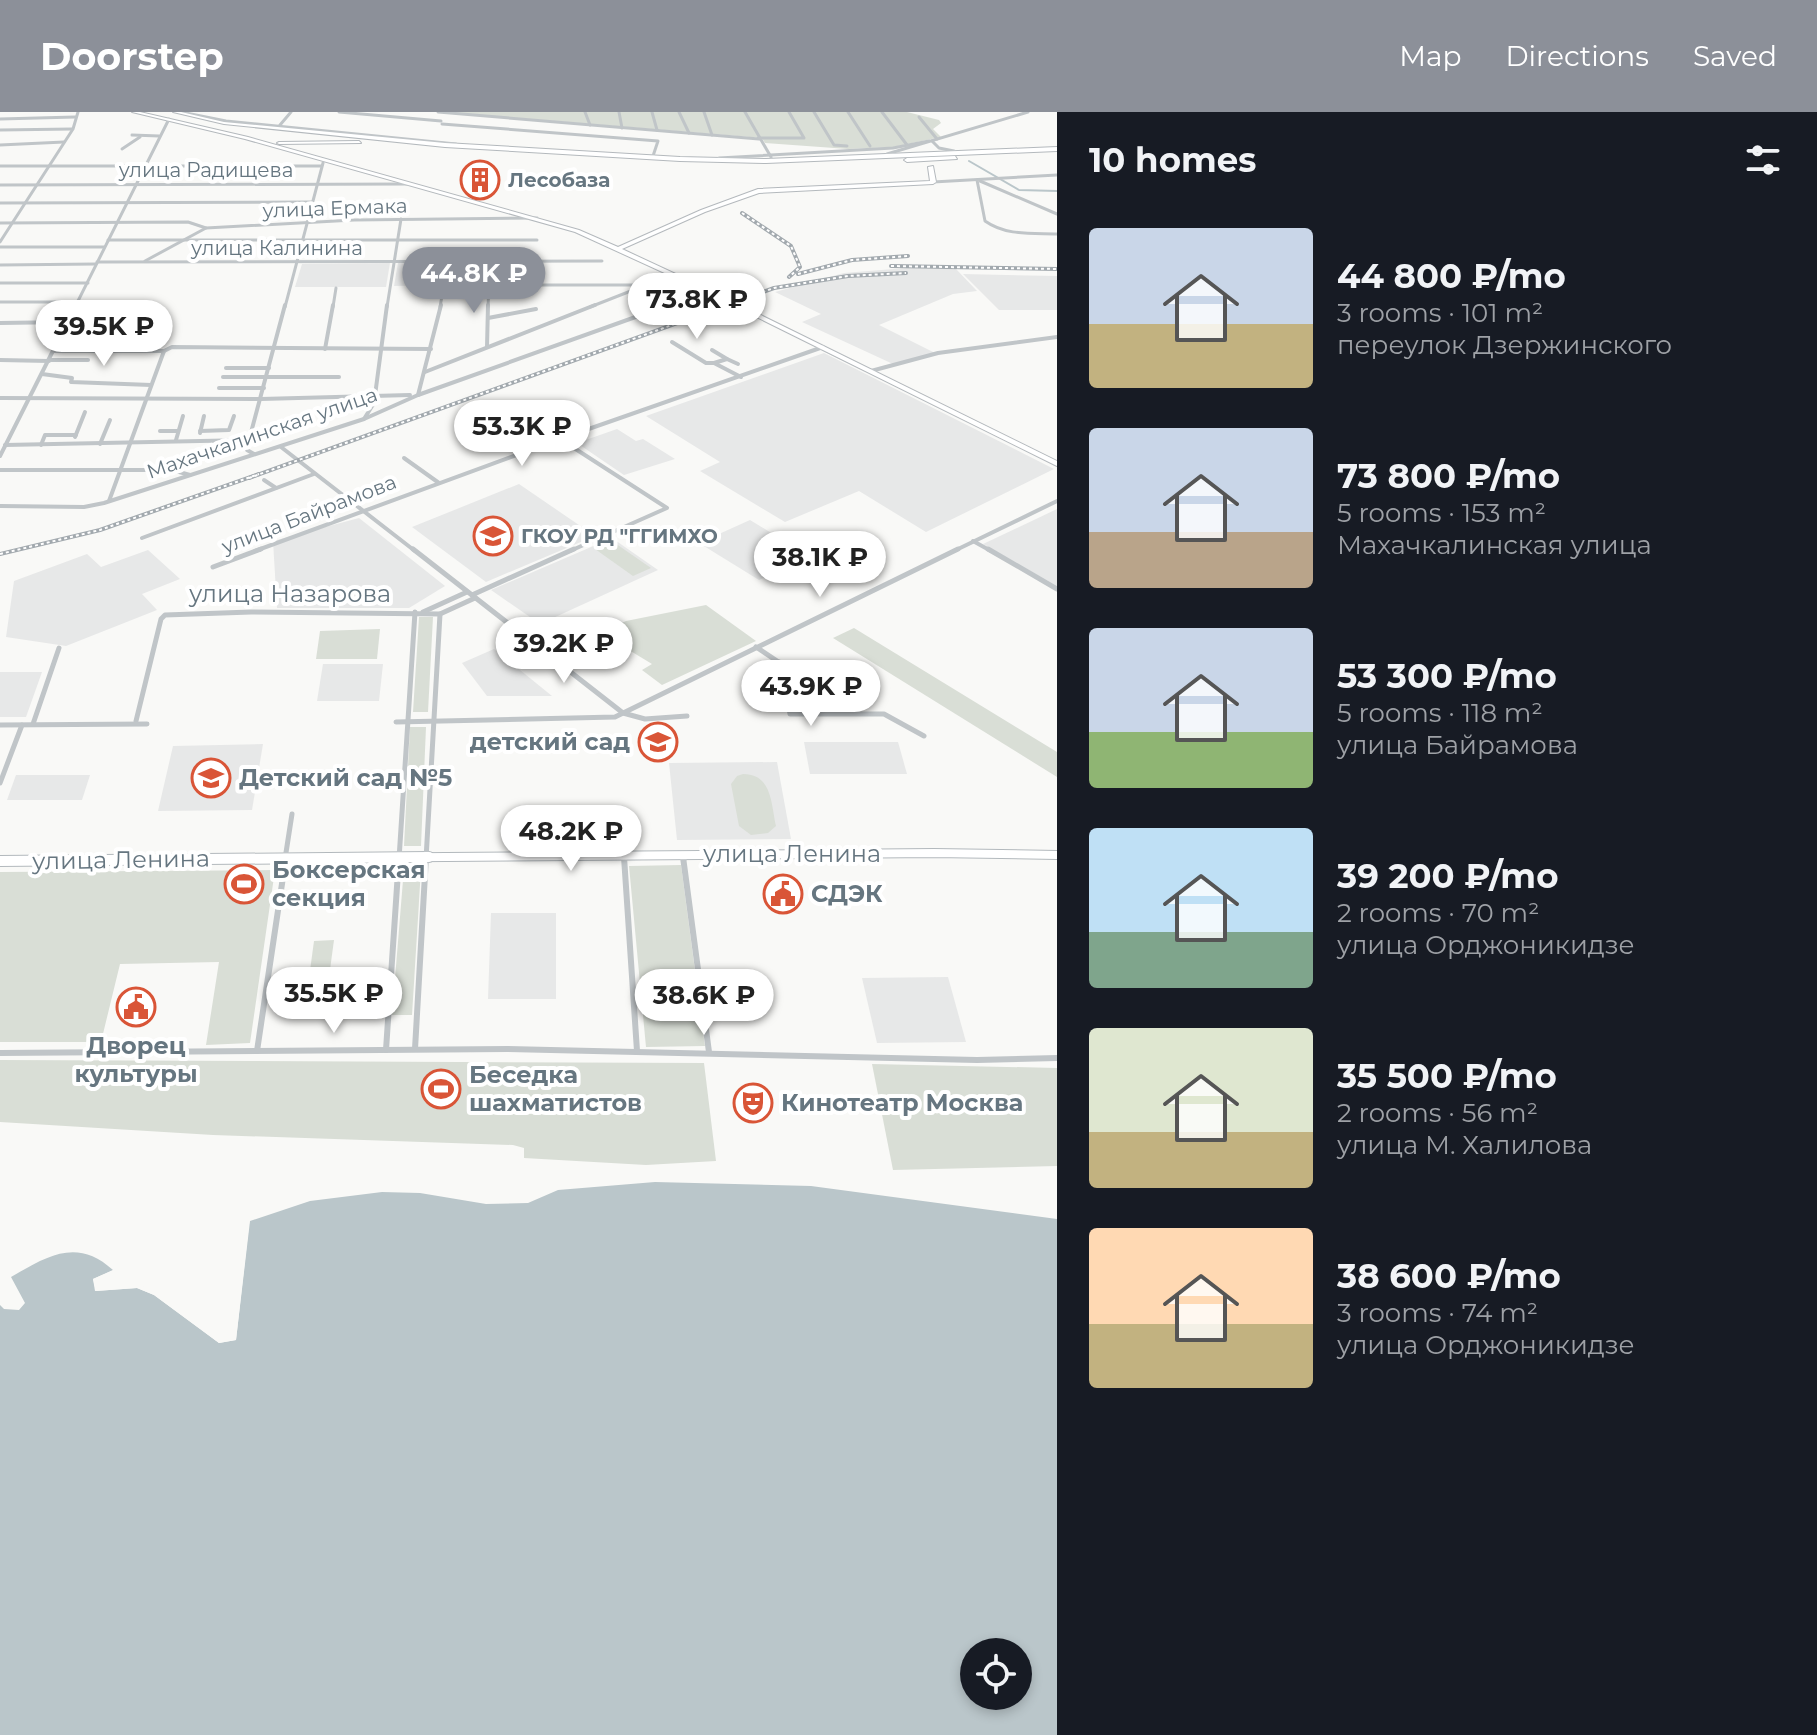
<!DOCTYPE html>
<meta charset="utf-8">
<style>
:root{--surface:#171b24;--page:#20242c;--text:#f1f3f6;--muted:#9ea1a6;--accent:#8c9099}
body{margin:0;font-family:Montserrat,sans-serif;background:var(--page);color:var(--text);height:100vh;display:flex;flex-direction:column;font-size:30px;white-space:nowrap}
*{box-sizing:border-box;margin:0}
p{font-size:26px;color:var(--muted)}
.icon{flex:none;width:44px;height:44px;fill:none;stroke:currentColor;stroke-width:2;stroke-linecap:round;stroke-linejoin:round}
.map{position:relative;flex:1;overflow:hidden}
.details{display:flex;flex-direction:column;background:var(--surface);width:760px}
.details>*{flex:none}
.tools{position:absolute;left:960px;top:1526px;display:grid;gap:16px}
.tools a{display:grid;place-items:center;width:72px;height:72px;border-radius:50%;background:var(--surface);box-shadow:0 4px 12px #0003;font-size:40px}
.price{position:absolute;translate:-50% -68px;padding:0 18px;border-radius:28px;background:#fff;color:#222;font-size:26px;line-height:52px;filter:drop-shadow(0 2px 4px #0008)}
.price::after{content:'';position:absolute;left:50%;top:48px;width:24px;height:18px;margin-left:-12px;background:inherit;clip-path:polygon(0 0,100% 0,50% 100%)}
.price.current{background:var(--accent);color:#fff}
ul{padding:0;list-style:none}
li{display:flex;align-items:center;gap:24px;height:200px;padding:0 32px}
li span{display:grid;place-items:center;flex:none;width:224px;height:160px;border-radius:8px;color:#555}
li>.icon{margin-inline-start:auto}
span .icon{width:96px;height:96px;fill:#fffc;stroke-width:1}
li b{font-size:34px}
h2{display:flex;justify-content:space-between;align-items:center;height:96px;padding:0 32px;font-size:34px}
header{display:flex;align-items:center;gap:48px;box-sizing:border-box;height:112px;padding:0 40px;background:var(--accent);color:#fff}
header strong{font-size:38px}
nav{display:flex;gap:44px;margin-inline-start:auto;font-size:28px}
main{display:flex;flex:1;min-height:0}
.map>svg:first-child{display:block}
</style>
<header>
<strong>Doorstep</strong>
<nav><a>Map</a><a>Directions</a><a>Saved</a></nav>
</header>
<main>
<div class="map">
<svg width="1057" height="1623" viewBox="0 0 1057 1623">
<rect width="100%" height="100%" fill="#f9f9f7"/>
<!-- built -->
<g fill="#e7e8e8">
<polygon points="390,151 386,175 295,175 302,152"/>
<polygon points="398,151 445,152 442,173 394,174"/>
<polygon points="906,156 956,157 977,179 953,182 879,213 937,242 893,252 802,210 821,202 775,180 844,161"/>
<polygon points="963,162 1057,164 1057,198 999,198"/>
<polygon points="824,241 1054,357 926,420 859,379 785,410 700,359 720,350 646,304"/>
<polygon points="617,317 636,329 643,327 675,347 624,363 577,331"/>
<polygon points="519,372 595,424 486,470 412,415"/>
<polygon points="1057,397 1057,474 983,432"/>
<polygon points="359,406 445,474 409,496 277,496 273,429"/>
<polygon points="750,408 811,445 759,468 699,431"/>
<polygon points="612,426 658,458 540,512 491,478"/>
<polygon points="148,438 180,467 142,482 157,498 66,534 6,525 14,469 87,442 101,455"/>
<polygon points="494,537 552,584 487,584 462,551"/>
<polygon points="323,552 383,552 379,589 317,589"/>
<polygon points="0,560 42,560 26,605 0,605"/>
<polygon points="804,630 898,630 907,662 810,662"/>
<polygon points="263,632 252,698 158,699 173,634"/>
<polygon points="777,650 791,727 677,728 669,651"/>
<polygon points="16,663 90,663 82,688 7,688"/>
<polygon points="491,801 556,801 556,887 488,887"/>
<polygon points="948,865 966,930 877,931 862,866"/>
</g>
<!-- green -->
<g fill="#d9ded6">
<polygon points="444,0 907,0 939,8 941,11 933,17 941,25 893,35 848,37 765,31 762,26"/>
<polygon points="612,429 651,456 633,464 595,437"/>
<polygon points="706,493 756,529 662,573 642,558 652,552 624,535 582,556 560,539 626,509"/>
<polygon points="419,505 433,505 428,600 413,600"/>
<polygon points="854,516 1057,640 1057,665 833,526"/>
<polygon points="380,517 377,547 316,547 320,519"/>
<polygon points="410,615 426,615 421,734 404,734"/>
<path d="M743 662C772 662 771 691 776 714L768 721 751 723 739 714 731 672 737 664Z"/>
<polygon points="681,753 705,934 646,935 629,754"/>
<polygon points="404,756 421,757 412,903 392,903"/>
<polygon points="275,758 250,931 206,933 219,850 120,852 101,930 0,930 0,760"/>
<polygon points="334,828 329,865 309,866 314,829"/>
<polygon points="0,948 704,951 716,1049 646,1053 524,1046 524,1036 513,1033 213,1023 0,1010"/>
<polygon points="872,952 1057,956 1057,1054 893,1058"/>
</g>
<!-- water -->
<path fill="#bac6ca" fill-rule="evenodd" d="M655 1070 811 1074 1057 1107V1623H0V1193L4 1197 19 1198 25 1191 11 1165C47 1144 77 1125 113 1158L93 1167 96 1179 137 1176 154 1183 219 1231 236 1228 250 1109 310 1089 382 1080 420 1081 486 1092 528 1091 558 1078ZM974 1540H1018V1584H974Z"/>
<!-- pier -->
<polygon fill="#f9f9f7" points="250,1104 236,1228 219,1231 154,1183 137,1176 95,1179 93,1167 116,1157 115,1162 98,1169 99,1175 138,1172 156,1179 221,1227 232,1225 246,1108"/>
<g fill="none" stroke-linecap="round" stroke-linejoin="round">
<!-- stream -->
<polyline stroke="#bac6ca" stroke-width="2" points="969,49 1019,78 1057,79"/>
<defs>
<polyline id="secondary-far1" points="195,747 934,741 1057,743"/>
<polyline id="secondary" points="0,749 429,745"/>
<g id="primary">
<polygon points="132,0 140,0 248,25 579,118 618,135 701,98 758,77 930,69 928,55 933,54 936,70 933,72 759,81 705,100 622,137 710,178 1057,349 1057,354 706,180 575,120 245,27"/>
<polygon points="173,0 181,0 224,10 445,31 680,45 766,47 1057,35 1057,39 766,51 680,49 445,35 224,12"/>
<polygon points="359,29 361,31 279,32 277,31 279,30"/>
<polygon points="955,44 957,47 907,50 904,48 907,46"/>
</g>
</defs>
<!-- secondary-far1 casing -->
<use href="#secondary-far1" stroke="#b3b9bd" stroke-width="10"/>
<!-- secondary casing -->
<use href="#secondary" stroke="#b3b9bd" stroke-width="12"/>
<!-- primary casing -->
<use href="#primary" stroke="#b4b9bd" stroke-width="2"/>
<!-- street-far3 -->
<g stroke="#c0c5c8" stroke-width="3">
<polyline points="181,0 226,9 456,32"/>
<polyline points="339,0 441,9"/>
<polyline points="438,0 759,27"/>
<polyline points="585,0 590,13"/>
<polyline points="619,0 622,16"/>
<polyline points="652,0 657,18"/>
<polyline points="679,0 689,21"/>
<polyline points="704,0 712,23"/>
<polyline points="745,0 771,45"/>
<polyline points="814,0 834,33 847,34"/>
<polyline points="848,0 870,34"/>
<polyline points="882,0 907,33"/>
<polyline points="919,5 937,27"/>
<polyline points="0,7 75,5"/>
<polyline points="442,12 658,29 653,44"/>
<polyline points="280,13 291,0"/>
<polyline points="0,18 72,17"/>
<polyline points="132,23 159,24"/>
<polyline points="758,26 804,26 789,0"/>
<polyline points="932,29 939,36 954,39"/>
<polyline points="0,33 64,30"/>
<polyline points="122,37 140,25"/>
<polyline points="887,42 1028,0"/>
<polyline points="719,46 893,36 929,29"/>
<polyline points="0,54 321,54"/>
<path d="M977 68 985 109C1006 124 1032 121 1057 122"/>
<polyline points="980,69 1057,102"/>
<polyline points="933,70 1057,63"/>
<polyline points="0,73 409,72"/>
<polyline points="0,91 312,90"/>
<polyline points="0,111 188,110 206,116"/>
<polyline points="108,128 537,128"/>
<polyline points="0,130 73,17 78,0"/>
<polyline points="0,135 104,135"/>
<polyline points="145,149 206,116 354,108 537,106"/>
<polyline points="97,150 602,149"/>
<polyline points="0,153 96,152"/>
<polyline points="0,171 88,171"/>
<polyline points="446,173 694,173"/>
<polyline points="0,190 79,190"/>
<polyline points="75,195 169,7"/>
<polyline points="285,195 323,51"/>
<polyline points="333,195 336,176"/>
<polyline points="387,195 401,107"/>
<polyline points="440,195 448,150"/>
<polyline points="488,195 489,173"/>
<polyline points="590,195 641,175"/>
<polyline points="663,195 708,179"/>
</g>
<!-- street-far2 -->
<g stroke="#c0c5c8" stroke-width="4">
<polyline points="488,206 536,197"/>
<polyline points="0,211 69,210"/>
<polyline points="672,230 706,251 714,251"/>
<polyline points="487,235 488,193"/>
<polyline points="325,237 333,193"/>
<polyline points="712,238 727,247"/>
<polyline points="54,239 164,239 172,235 431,237"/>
<polyline points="0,248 49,249"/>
<polyline points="50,248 88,248"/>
<polyline points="738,252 727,247 714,251 741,265"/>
<polyline points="226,256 269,256"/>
<polyline points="871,259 938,241 1057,225"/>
<polyline points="425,260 595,193"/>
<polyline points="42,262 72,266 71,270 151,273"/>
<polyline points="223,265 339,265"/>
<polyline points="219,276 264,276"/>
<polyline points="418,283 441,193"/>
<polyline points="0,286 261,287 410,283"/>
<polyline points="364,307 374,291 387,193"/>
<polyline points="160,319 178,319"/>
<polyline points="200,319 229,318 234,304"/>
<polyline points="200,321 204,304"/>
<polyline points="75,325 85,300"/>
<polyline points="560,327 667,396 570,439"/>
<polyline points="176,328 183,304"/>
<polyline points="100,332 110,308"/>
<polyline points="5,333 249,328"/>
<polyline points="41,333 45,323 76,323"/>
<polyline points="281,335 415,439"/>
<polyline points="254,342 247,338 249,328 285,193"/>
<polyline points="0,344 76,193"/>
<polyline points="404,346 439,371"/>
<polyline points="0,358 172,358 190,363"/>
<polyline points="264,368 276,376"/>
<polyline points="109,389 164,239"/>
<polyline points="0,394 84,395 104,391 364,307 418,283 669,193"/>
<polyline points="142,426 314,362"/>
<polyline points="973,429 991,439"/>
<polyline points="255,439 560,327 823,235"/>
<polyline points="954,439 1057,389"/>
</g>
<!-- street-far1 -->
<g stroke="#c0c5c8" stroke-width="5">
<polyline points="413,437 623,601 645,607 687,604"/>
<polyline points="988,437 1057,477"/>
<polyline points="213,455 261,437"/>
<polyline points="472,483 574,437"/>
<polyline points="423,500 467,480"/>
<polyline points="756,535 792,559 783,564 790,602 884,602 924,624"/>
<polyline points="747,566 779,550"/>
<polyline points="136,609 161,507 165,503 251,500 440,502 475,486"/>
<polyline points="396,610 615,605 958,437"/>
<polyline points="33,612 59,536"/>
<polyline points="0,613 147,612"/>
<polyline points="0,671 22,613"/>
<polyline points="683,743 684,747"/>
<polyline points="624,744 624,747"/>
<polyline points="285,747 292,702"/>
<polyline points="399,747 415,500"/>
<polyline points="426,747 440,502"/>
</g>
<!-- street -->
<g stroke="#c0c5c8" stroke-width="6">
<polyline points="624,745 637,939"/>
<polyline points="683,745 709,940"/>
<polyline points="415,937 426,745"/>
<polyline points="386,938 399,745"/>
<polyline points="257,939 286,745"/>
<polyline points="0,941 508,937 977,948 1057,946"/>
</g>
<!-- secondary-far1 -->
<use href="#secondary-far1" stroke="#fff" stroke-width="8"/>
<!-- secondary -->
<use href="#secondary" stroke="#fff" stroke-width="10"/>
<!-- primary -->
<use href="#primary" fill="#fff" fill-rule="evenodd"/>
<defs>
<g id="rail">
<polyline points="742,101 791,134 800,155 789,165"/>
<polyline points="891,154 1057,157"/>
<polyline points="798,162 852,148 908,144"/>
<polyline points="249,366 774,176 848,164 906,161"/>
<polyline points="0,442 100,418 259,362"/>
</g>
</defs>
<!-- rail casing -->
<use href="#rail" stroke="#a2a9ae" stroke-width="4"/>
<!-- rail -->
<use href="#rail" stroke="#fff" stroke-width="2" stroke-dasharray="3" stroke-linecap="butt"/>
</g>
<!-- icons -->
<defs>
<symbol id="building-ring" viewBox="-11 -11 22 22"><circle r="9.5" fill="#fff" stroke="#d95537" stroke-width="1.5"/><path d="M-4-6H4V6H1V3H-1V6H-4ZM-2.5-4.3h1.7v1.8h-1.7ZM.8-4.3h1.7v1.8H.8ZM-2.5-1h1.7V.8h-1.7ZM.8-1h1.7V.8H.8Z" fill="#d95537"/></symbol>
<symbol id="school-ring" viewBox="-11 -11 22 22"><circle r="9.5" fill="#fff" stroke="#d95537" stroke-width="1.5"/><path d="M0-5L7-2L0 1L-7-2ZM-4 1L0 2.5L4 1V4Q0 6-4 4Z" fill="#d95537"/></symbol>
<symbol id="stadium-ring" viewBox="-11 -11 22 22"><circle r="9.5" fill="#fff" stroke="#d95537" stroke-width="1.5"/><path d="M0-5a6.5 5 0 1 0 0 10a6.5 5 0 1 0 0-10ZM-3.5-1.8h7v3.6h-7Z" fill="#d95537"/></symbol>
<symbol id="civic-ring" viewBox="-11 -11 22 22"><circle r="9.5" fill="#fff" stroke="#d95537" stroke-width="1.5"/><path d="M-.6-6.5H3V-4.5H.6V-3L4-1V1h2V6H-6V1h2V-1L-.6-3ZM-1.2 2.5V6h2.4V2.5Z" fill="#d95537"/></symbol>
<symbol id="theatre-ring" viewBox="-11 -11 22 22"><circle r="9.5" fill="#fff" stroke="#d95537" stroke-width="1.5"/><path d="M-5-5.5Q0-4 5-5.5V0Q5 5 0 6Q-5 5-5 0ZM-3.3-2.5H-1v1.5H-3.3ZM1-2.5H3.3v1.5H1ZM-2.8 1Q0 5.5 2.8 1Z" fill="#d95537"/></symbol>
</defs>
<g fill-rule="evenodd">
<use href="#building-ring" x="458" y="46" width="44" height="44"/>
<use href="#school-ring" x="471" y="402" width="44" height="44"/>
<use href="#school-ring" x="636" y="608" width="44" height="44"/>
<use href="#school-ring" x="189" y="644" width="44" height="44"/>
<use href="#stadium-ring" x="222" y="750" width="44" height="44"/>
<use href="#civic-ring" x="761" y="760" width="44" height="44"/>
<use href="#civic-ring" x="114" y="873" width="44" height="44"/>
<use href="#stadium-ring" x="419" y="955" width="44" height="44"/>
<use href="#theatre-ring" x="731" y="969" width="44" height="44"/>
</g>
<g text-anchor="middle" stroke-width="8" stroke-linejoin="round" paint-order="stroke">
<!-- far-street labels -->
<g font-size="20" fill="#667680" stroke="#fff">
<text x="206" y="65">улица Радищева</text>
<text transform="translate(335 96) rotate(-2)" y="7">улица Ермака</text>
<text x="277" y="143">улица Калинина</text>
<text transform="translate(262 321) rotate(-19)" y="7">Махачкалинская улица</text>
<text transform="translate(309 402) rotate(-21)" y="7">улица Байрамова</text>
</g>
<!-- far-poi labels -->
<g font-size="20" font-weight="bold" fill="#667680" stroke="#fff" text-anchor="start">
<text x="508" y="75">Лесобаза</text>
<text x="521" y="431">ГКОУ РД "ГГИМХО</text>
</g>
<!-- street labels -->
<g font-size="24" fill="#667680" stroke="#fff">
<text x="290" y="490">улица Назарова</text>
<text x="792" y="750">улица Ленина</text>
<text transform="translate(121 748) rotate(-1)" y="8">улица Ленина</text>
</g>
<!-- poi labels -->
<g font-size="24" font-weight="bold" fill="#667680" stroke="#fff" text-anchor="start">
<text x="630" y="638" text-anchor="end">детский сад</text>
<text x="239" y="674">Детский сад №5</text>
<text x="272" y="766">Боксерская<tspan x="272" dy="28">секция</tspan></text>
<text x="811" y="790">СДЭК</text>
<text x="136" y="942" text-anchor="middle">Дворец<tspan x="136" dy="28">культуры</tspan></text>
<text x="469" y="971">Беседка<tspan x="469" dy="28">шахматистов</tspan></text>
<text x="781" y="999">Кинотеатр Москва</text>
</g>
</g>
</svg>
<div class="tools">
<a><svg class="icon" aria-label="locate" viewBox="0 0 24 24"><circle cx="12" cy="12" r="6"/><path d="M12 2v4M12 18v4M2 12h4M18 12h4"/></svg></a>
</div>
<b class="price current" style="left:474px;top:203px">44.8K ₽</b>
<b class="price" style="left:697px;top:229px">73.8K ₽</b>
<b class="price" style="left:104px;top:256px">39.5K ₽</b>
<b class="price" style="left:522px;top:356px">53.3K ₽</b>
<b class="price" style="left:820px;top:487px">38.1K ₽</b>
<b class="price" style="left:564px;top:573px">39.2K ₽</b>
<b class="price" style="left:811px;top:616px">43.9K ₽</b>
<b class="price" style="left:571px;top:761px">48.2K ₽</b>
<b class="price" style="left:334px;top:923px">35.5K ₽</b>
<b class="price" style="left:704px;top:925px">38.6K ₽</b>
</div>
<section class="details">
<h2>10 homes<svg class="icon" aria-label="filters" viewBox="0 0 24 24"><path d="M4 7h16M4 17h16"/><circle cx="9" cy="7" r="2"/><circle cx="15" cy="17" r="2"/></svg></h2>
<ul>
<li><span style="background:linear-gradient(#c9d6e8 60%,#c2b280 0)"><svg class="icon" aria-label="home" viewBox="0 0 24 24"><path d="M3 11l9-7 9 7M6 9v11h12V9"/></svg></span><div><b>44 800 ₽/mo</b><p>3 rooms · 101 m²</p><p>переулок Дзержинского</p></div></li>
<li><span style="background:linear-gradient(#c9d6e8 65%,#b9a48a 0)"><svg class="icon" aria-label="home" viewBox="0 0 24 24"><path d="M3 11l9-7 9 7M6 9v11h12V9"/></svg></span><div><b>73 800 ₽/mo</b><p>5 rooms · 153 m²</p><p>Махачкалинская улица</p></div></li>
<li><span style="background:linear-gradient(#c9d6e8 65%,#8fb573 0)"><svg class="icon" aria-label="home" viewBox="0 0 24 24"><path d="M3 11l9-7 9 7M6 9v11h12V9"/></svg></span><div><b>53 300 ₽/mo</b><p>5 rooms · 118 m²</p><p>улица Байрамова</p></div></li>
<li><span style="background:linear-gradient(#bfe0f5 65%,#7fa58c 0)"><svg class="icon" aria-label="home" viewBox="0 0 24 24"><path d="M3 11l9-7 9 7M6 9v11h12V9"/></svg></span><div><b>39 200 ₽/mo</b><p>2 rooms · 70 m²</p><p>улица Орджоникидзе</p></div></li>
<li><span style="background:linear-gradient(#dfe7d0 65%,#c2b280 0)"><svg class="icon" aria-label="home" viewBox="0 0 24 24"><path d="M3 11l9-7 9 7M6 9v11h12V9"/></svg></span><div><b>35 500 ₽/mo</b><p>2 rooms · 56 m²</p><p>улица М. Халилова</p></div></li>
<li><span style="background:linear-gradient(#ffd9b3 60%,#c2b280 0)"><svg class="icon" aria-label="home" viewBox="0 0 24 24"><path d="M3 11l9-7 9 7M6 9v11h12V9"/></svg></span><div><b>38 600 ₽/mo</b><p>3 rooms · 74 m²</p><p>улица Орджоникидзе</p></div></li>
</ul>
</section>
</main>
